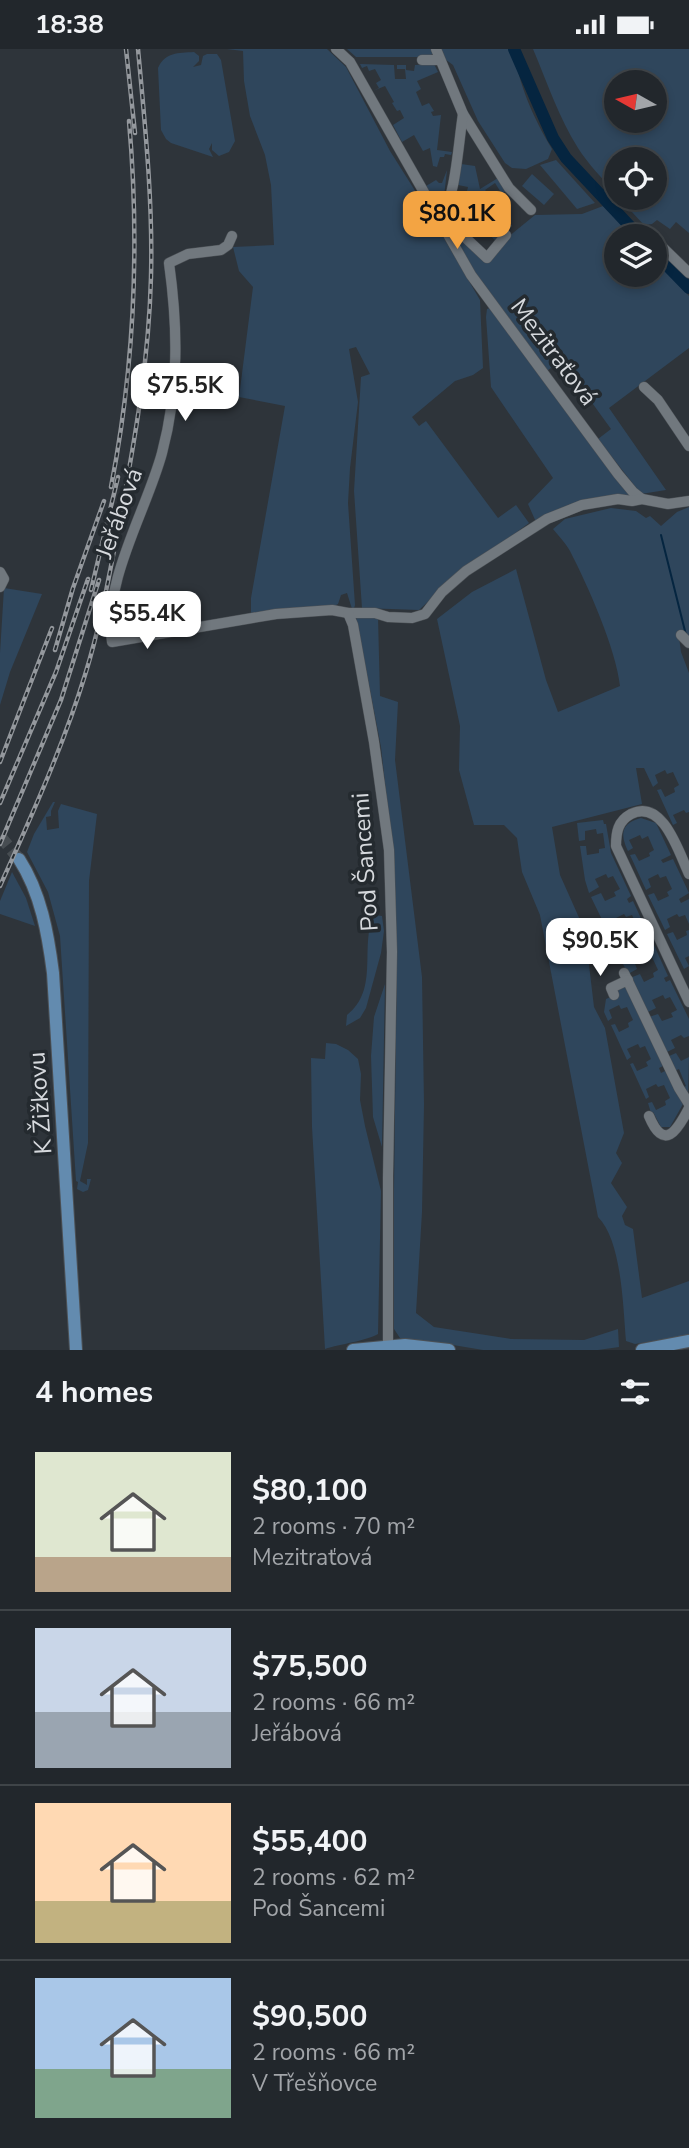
<!DOCTYPE html>
<meta charset="utf-8">
<style>
:root{--surface:#22272c;--page:#2e3338;--text:#f1f3f6;--muted:#a2a5a9;--line:#3f4448;--accent:#f3a443}
body{margin:0;font-family:"Nunito Sans",sans-serif;background:var(--page);color:var(--text);height:100vh;display:flex;flex-direction:column;font-size:26px;white-space:nowrap}
*{box-sizing:border-box;margin:0}
p{font-size:23px;color:var(--muted)}
.icon{flex:none;width:38px;height:38px;fill:none;stroke:currentColor;stroke-width:2;stroke-linecap:round;stroke-linejoin:round}
.map{position:relative;height:1301px;overflow:hidden}
.side{display:flex;flex-direction:column;background:var(--surface);flex:1}
.side>*{flex:none}
.needle{width:46px;rotate:278deg}
.buttons{position:absolute;left:604px;top:21px;display:grid;gap:14px}
.buttons a{display:grid;place-items:center;width:63px;height:63px;border-radius:50%;background:var(--surface);box-shadow:0 4px 10px #0003,0 0 0 2px var(--line);font-size:35px}
.price{position:absolute;translate:-50% -60px;padding:0 16px;border-radius:14px;background:#fff;color:#222;font-size:23px;line-height:46px;filter:drop-shadow(0 2px 4px #0008)}
.price::after{content:'';position:absolute;left:50%;top:42px;width:21px;height:16px;margin-left:-10px;background:inherit;clip-path:polygon(0 0,100% 0,50% 100%)}
.price.on{background:var(--accent);color:#111}
ul{padding:0;list-style:none}
li{display:flex;align-items:center;gap:21px;height:175px;padding:0 35px}
li+li{border-top:2px solid var(--line)}
li span{display:grid;place-items:center;flex:none;width:196px;height:140px;border-radius:0px;color:#555}
li>.icon{margin-inline-start:auto}
span .icon{width:84px;height:84px;fill:#fffc;stroke-width:1}
li b{font-size:30px}
h2{display:flex;justify-content:space-between;align-items:center;height:84px;padding:0 35px;font-size:30px}
.status{display:flex;justify-content:space-between;align-items:center;height:49px;padding:0 35px;background:var(--surface);direction:ltr}
.status svg{height:19px;fill:currentColor}
.map>svg:first-child{display:block}
</style>
<div class="status"><b>18:38</b><svg viewBox="0 0 49 12"><path d="M0 12V9h3v3zM5 12V6h3v6zM10 12V3h3v9zM15 12V0h3v12zM26 1h20v11H26zM47 4h2v5h-2z"/></svg></div>
<div class="map">
<svg width="689" height="1301" viewBox="0 0 689 1301">
<rect width="100%" height="100%" fill="#2e343a"/>
<!-- green -->
<g fill="#2f465c" fill-rule="evenodd">
<polygon points="227,0 327,0 346,18 390,102 431,167 480,251 483,319 473,326 455,332 412,368 419,377 426,372 498,469 516,456 529,474 449,533 419,561 362,559 354,442 361,328 370,325 356,298 349,300 358,353 350,419 348,454 355,556 353,563 347,544 341,546 338,555 332,558 251,564 251,549 285,357 239,348 253,238 239,222 233,198 274,196 271,136 265,106 250,67 244,32 243,2"/>
<path d="M347 0H514C518 35 534 70 552 100L548 110 526 120 512 119 505 114 478 72 453 16 434 2 430 8H356Z"/>
<path d="M533 0H689V184L676 173 670 180 657 171 652 175 644 176 619 149H654V110H616V145C603 130 588 115 578 99 559 69 547 33 533 0ZM654 33V72H616V33Z"/>
<path d="M194 3 199 7V12L193 18 201 16 203 7 207 5H217L221 11 235 92 229 103 219 107 212 101V94L209 100 213 108 171 94 166 90 161 81 158 19C165 3 178 4 194 3Z"/>
<polygon points="360,15 394,16 395,30 406,30 405,20 397,20 397,16 406,16 406,21 414,22 415,16 434,15 438,23 417,32 421,40 416,43 422,57 429,54 434,62 431,63 433,67 441,66 437,101 452,103 451,106 445,105 444,108 440,108 437,118 433,117 430,99 423,102 414,86 402,93 393,76 404,69 400,61 397,62 392,54 394,53 385,37 373,42 379,39 376,34 381,31 375,20 369,22 367,17 362,19"/>
<polygon points="556,111 595,154 577,160 540,116"/>
<path d="M461 115 475 117 480 140 498 129 506 142 502 145 495 134 485 141 492 148 494 147 512 177 496 192 487 184 492 179 489 176 484 180C476 168 469 159 454 157L455 154H469L471 143 467 142 468 138 458 136Z"/>
<polygon points="447,121 444,148 450,148 440,174 428,152 435,150 426,137 436,131 439,134 442,134"/>
<polygon points="532,125 554,145 544,156 522,137"/>
<polygon points="603,157 632,187 616,187 616,226 654,226 655,211 689,247 689,299 609,359 666,441 641,445 598,390 611,380 561,311 547,322 487,243 453,187 456,188 489,214 508,188 535,166 582,165"/>
<polygon points="490,259 592,398 631,446 595,449 568,456 536,473 528,455 553,429 491,338 486,268 487,260"/>
<path d="M689 458V590L678 581 681 603 689 624V763L686 764 684 761 673 766 677 774 673 776 657 741 661 740 665 748 675 743 674 739 679 736 673 723 667 725 665 721 655 726 658 734 653 738 644 719H636L642 755 552 778 560 826 585 882 594 958 605 979 624 1084 616 1104 622 1114 611 1134 627 1158 622 1167 625 1176 633 1180 642 1249 689 1232V1286L635 1295 626 1292C623 1258 622 1192 598 1168L540 866 522 823 517 789 504 776H474L459 721 460 677 437 570 472 543 516 520 546 631 558 663 620 637C616 600 588 537 570 502 566 495 559 487 553 480L565 470 611 459 636 462 646 469 650 467 661 477 677 463Z"/>
<polygon points="4,539 42,545 10,623 0,656 0,604"/>
<polygon points="356,568 378,568 380,647 398,653 395,711 422,928 424,1055 422,1163 416,1264 434,1278 511,1290 584,1291 618,1280 619,1298 598,1301 483,1301 441,1294 409,1293 400,1289 394,1280 394,1140 397,909 393,804 381,698"/>
<polygon points="53,753 55,753 51,762 51,767 46,768 47,781 59,779 58,762 61,755 97,765 89,832 88,1094 80,1132 87,1136 87,1130 91,1130 88,1141 83,1143 77,1140 78,1133 76,1132 60,887 48,843 27,803 34,785"/>
<path d="M641 769 656 774 671 806 661 811 663 814 673 810 689 844 679 850 681 854 689 850V875L685 866 679 868 677 865 667 870 670 878 665 881 648 846 654 844 658 852 669 847 667 843 672 840 666 827 660 829 658 825 648 830 651 838 646 841 630 806 635 805 639 812 650 807 649 804 654 801 648 787 642 790 640 786 629 791 633 799 628 802C620 785 621 774 641 769Z"/>
<polygon points="603,771 604,775 606,775 611,804 631,847 627,850 629,854 633,852 650,889 620,905 610,887 620,883 624,891 634,886 633,882 638,879 632,866 626,868 624,865 614,870 617,878 608,883 591,848 601,844 605,852 616,847 614,843 620,840 613,827 608,829 606,825 595,830 599,838 589,844 585,831 580,797 586,797 587,806 599,804 599,800 605,799 603,784 597,785 596,780 585,782 585,791 579,792 577,774"/>
<polygon points="12,823 26,849 35,877 0,865 0,852"/>
<path d="M374 866 382 867 384 882 381 904 366 959 360 969 346 977 347 966C380 940 359 897 374 866Z"/>
<polygon points="689,881 689,907 685,909 689,917 684,920 667,885 673,883 677,891 687,886 686,882"/>
<polygon points="649,894 653,894 668,927 664,929 666,933 670,931 689,970 689,987 684,989 681,986 671,991 675,999 665,1004 649,968 658,965 662,972 673,968 671,964 677,961 670,948 665,950 663,946 652,951 656,959 646,964 630,929 640,925 644,933 654,928 653,924 658,921 652,908 646,910 644,907 634,912 637,920 628,925 620,909"/>
<polygon points="385,935 382,1098 373,1068 371,1007 374,968"/>
<polygon points="624,936 627,937 663,1017 659,1019 661,1024 665,1022 668,1023 683,1055 670,1078 661,1078 653,1063 651,1064 648,1054 652,1053 656,1061 666,1056 665,1052 670,1049 664,1036 658,1038 656,1035 646,1040 649,1048 646,1050 630,1015 633,1014 637,1022 648,1017 646,1013 651,1010 645,997 640,999 638,995 627,1000 631,1008 627,1011 611,976 615,975 619,983 629,978 628,974 633,971 627,958 621,960 619,956 609,961 612,969 608,972 604,963 606,950 617,945 616,941"/>
<path d="M326 994 336 995 348 1001 358 1010 361 1025 360 1051 365 1077 381 1142 378 1285C366 1292 340 1295 325 1300L312 1078 311 1009 325 1010Z"/>
<polygon points="676,1004 681,1012 689,1008 688,1047 682,1039 686,1037 679,1020 674,1022 667,1008"/>
</g>
<g fill="none" stroke-linecap="round" stroke-linejoin="round">
<!-- stream -->
<polyline stroke="#052540" stroke-width="2" points="661,486 686,586"/>
<!-- river -->
<g stroke="#052540" stroke-width="12">
<polyline points="514,0 553,89 566,109 639,187"/>
<polyline points="654,203 689,239"/>
</g>
<!-- major-tunnel -->
<polyline stroke="#474d52" stroke-width="12" stroke-dasharray="12 6" stroke-linecap="butt" points="0,787 19,810"/>
<defs>
<g id="minor">
<polyline points="336,0 350,13 471,226 618,425 633,443 642,450"/>
<polyline points="436,0 463,65 509,139 531,161"/>
<polyline points="422,11 439,11"/>
<path d="M463 65C458 97 456 147 440 174L455 179 487 209 506 186"/>
<polyline points="645,181 652,187"/>
<path d="M232 187 228 196 221 201 188 205 169 214C178 279 179 340 162 404 146 463 103 531 112 593L276 565 332 561 348 564H375L388 568 412 569 425 565 442 543 466 522 547 470 582 456 618 450 632 452 642 450 668 455 689 452"/>
<polyline points="654,190 689,224"/>
<polyline points="644,338 658,351 689,397"/>
<polyline points="0,523 4,530 0,538"/>
<polyline points="348,564 353,576 374,693 389,801 392,903 388,1128 388,1301"/>
<polyline points="681,586 689,594"/>
<path d="M689 825C679 804 663 749 631 765 618 772 616 783 616 797L689 953"/>
<polyline points="624,924 679,1039 689,1055"/>
<polyline points="614,946 611,939 628,931"/>
<path d="M649 1067C664 1103 677 1082 689 1059"/>
</g>
<g id="major">
<path d="M19 810C41 844 48 885 53 924L76 1301"/>
<polyline points="353,1301 405,1296 449,1301"/>
<polyline points="642,1301 689,1292"/>
</g>
</defs>
<!-- minor casing -->
<use href="#minor" stroke="#4c5156" stroke-width="11"/>
<!-- major casing -->
<use href="#major" stroke="#4c5156" stroke-width="14"/>
<!-- minor -->
<use href="#minor" stroke="#71787e" stroke-width="10"/>
<!-- major -->
<use href="#major" stroke="#638baf" stroke-width="12"/>
<defs>
<g id="rail">
<polyline points="126,0 135,84"/>
<path d="M111 438C135 315 140 197 129 72"/>
<polyline points="91,541 118,428"/>
<polyline points="55,601 73,539 104,452"/>
<polyline points="0,713 52,579"/>
<polyline points="0,754 56,623 88,530"/>
<polyline points="0,795 61,651 99,531"/>
<path d="M0 837C31 768 63 698 85 626 101 575 110 522 120 470 135 390 149 310 151 228 153 152 145 76 138 0"/>
</g>
</defs>
<!-- rail casing -->
<use href="#rail" stroke="#94989d" stroke-width="4.5"/>
<!-- rail -->
<use href="#rail" stroke="#242a2f" stroke-width="2" stroke-dasharray="5" stroke-linecap="butt"/>
</g>
<g text-anchor="middle" stroke-width="7" stroke-linejoin="round" paint-order="stroke">
<!-- street labels -->
<g font-size="24" fill="#d6d9dd" stroke="#242a2f">
<text transform="translate(554 303) rotate(53)" y="8">Mezitraťová</text>
<text transform="translate(119 464) rotate(-70)" y="8">Jeřábová</text>
<text transform="translate(365 813) rotate(-94)" y="8">Pod Šancemi</text>
<text transform="translate(40 1054) rotate(-94)" y="8">K Žižkovu</text>
</g>
</g>
</svg>
<div class="buttons">
<a><svg class="needle" viewBox="-14 -14 28 28"><path d="M0-13l5 13h-10z" fill="#e53935"/><path d="M0 13l5-13h-10z" fill="#a2a5a9"/></svg></a>
<a><svg class="icon" aria-label="locate" viewBox="0 0 24 24"><circle cx="12" cy="12" r="6"/><path d="M12 2v4M12 18v4M2 12h4M18 12h4"/></svg></a>
<a><svg class="icon" aria-label="layers" viewBox="0 0 24 24"><path d="M12 4l9 5-9 5-9-5zM3 14l9 5 9-5"/></svg></a>
</div>
<b class="price on" style="left:457px;top:202px">$80.1K</b>
<b class="price" style="left:185px;top:374px">$75.5K</b>
<b class="price" style="left:147px;top:602px">$55.4K</b>
<b class="price" style="left:600px;top:929px">$90.5K</b>
</div>
<section class="side">
<h2>4 homes<svg class="icon" aria-label="filters" viewBox="0 0 24 24"><path d="M4 7h16M4 17h16"/><circle cx="9" cy="7" r="2"/><circle cx="15" cy="17" r="2"/></svg></h2>
<ul>
<li><span style="background:linear-gradient(#dfe7d0 75%,#b9a48a 0)"><svg class="icon" aria-label="home" viewBox="0 0 24 24"><path d="M3 11l9-7 9 7M6 9v11h12V9"/></svg></span><div><b>$80,100</b><p>2 rooms · 70 m²</p><p>Mezitraťová</p></div></li>
<li><span style="background:linear-gradient(#c9d6e8 60%,#9aa5b1 0)"><svg class="icon" aria-label="home" viewBox="0 0 24 24"><path d="M3 11l9-7 9 7M6 9v11h12V9"/></svg></span><div><b>$75,500</b><p>2 rooms · 66 m²</p><p>Jeřábová</p></div></li>
<li><span style="background:linear-gradient(#ffd9b3 70%,#c2b280 0)"><svg class="icon" aria-label="home" viewBox="0 0 24 24"><path d="M3 11l9-7 9 7M6 9v11h12V9"/></svg></span><div><b>$55,400</b><p>2 rooms · 62 m²</p><p>Pod Šancemi</p></div></li>
<li><span style="background:linear-gradient(#a9c7e8 65%,#7fa58c 0)"><svg class="icon" aria-label="home" viewBox="0 0 24 24"><path d="M3 11l9-7 9 7M6 9v11h12V9"/></svg></span><div><b>$90,500</b><p>2 rooms · 66 m²</p><p>V Třešňovce</p></div></li>
</ul>
</section>
